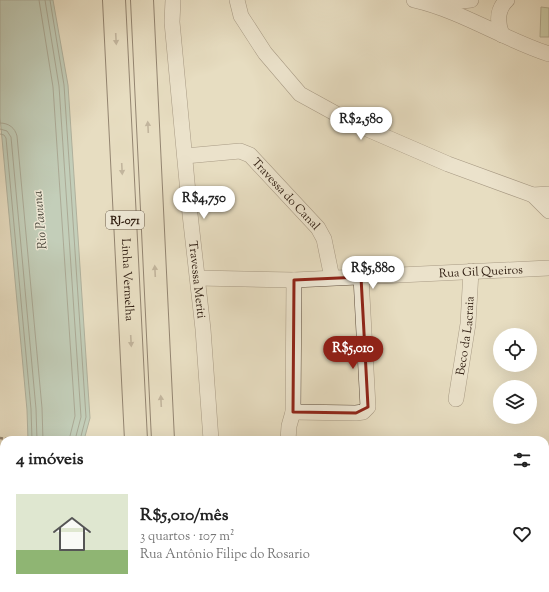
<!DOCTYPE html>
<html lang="pt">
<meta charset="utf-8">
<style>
:root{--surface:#fff;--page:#f6f6f6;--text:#222;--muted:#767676;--accent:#8f2418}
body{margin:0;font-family:"Sorts Mill Goudy",serif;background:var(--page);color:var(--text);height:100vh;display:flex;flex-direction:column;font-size:15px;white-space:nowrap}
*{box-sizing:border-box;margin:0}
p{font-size:13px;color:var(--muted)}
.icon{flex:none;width:22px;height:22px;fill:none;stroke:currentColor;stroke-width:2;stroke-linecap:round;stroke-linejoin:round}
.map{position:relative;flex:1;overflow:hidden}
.details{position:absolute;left:0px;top:436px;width:549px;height:156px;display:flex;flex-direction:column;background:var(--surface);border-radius:12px 12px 0 0;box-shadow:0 4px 16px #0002}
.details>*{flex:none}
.tools{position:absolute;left:493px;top:328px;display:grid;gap:8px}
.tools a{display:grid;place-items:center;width:44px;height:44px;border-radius:50%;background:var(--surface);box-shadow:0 4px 16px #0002;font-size:20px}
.price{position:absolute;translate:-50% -34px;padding:0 9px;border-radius:14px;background:#fff;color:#222;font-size:13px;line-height:26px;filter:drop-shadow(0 1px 2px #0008)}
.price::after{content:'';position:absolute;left:50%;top:24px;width:12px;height:9px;margin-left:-6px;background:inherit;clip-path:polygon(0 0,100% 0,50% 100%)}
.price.selected{background:var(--accent);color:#fff}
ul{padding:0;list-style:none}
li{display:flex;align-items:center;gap:12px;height:100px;padding:0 16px}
li span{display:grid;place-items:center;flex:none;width:112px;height:80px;border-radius:0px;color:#555}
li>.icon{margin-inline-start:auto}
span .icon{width:48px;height:48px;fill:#fffc;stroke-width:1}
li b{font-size:17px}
h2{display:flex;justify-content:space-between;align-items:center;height:48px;padding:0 16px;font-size:17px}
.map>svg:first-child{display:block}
</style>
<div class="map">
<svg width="549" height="592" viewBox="0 0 549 592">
<rect width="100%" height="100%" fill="#e7ddc1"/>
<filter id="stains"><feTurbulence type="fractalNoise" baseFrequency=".005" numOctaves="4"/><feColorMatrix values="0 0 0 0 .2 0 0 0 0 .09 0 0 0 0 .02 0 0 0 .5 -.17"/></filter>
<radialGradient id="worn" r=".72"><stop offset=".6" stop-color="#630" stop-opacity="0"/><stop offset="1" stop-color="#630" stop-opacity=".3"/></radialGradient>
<!-- green -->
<polygon fill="#b2c295" stroke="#706f52" points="541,7 549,8 549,37 540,37"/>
<!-- water -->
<g fill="#97bcb0" stroke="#6d7c70">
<polygon points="0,0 53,0 68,85 90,418 84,440 28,440 27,410 0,117"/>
<rect x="33" y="588" width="54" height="4"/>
</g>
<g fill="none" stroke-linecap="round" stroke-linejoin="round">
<!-- shore -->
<g stroke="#626c60" stroke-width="1">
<polyline points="39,0 53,87 75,416 69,440"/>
<polyline points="45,0 59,86 81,417 75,440"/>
<polyline points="50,0 64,85 86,417 80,440"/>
<path d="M0 123C9 123 15 128 17 136L42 408 43 440"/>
<polyline points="0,129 7,131 11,137 36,409 37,440"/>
<polyline points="0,134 4,135 6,138 31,409 32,440"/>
</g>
<defs>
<g id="minor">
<path id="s1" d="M173 0 172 22 190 214 203 329 211 440"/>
<polyline points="237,0 241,16 265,53 300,94 351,122 448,164 533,195 549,194"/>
<path d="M414 0C462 11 503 39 549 54"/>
<polyline points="434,4 471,0"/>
<path d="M502 35C497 22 497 9 507 0"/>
<path id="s2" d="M185 156 240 151 250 155 318 228 324 239 331 273"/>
<polyline points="533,195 549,211"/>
<path id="s3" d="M198 278 294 280 549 268"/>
<path id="s4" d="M456 399 468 324 471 271"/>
<polyline points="293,412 356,413 363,412 368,407 361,277"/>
<polyline points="288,440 289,426 293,412 294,280"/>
<polyline points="545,505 549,489"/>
<polyline points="298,588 299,592"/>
<polyline points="363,588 363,592"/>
<polyline points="408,588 409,592"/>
<polyline points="213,592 213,588"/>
</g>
<g id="highway">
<path id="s5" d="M114 0 136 440"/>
<polyline points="142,0 163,440"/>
<polyline points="144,588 145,592"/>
<polyline points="172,588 172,592"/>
</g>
</defs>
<!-- minor casing -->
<use href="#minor" stroke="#5c4c3c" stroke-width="16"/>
<!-- highway casing -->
<use href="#highway" stroke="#2e1c10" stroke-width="24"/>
<!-- path -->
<polyline stroke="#2e1c10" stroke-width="2.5" stroke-dasharray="3 2" stroke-linecap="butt" points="0,438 15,440"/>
<!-- minor -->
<use href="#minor" stroke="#efe9d7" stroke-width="15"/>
<!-- highway -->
<use href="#highway" stroke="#e7ddc1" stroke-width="22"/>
</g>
<!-- one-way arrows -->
<defs><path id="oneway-solid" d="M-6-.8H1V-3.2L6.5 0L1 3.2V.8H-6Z"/></defs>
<g fill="#948671">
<use href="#oneway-solid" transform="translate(116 39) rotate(87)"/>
<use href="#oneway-solid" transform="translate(148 127) rotate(-93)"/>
<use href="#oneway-solid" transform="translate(122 169) rotate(87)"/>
<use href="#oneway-solid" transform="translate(155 271) rotate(-93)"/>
<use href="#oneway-solid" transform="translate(131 341) rotate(87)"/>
<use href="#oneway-solid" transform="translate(161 401) rotate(-93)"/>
</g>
<!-- marked area -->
<path d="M0 0H549V592H0ZM361 277 368 407 356 413 293 412 294 280Z" fill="#e7ddc1" fill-opacity=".55" fill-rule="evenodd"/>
<path fill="none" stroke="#8f2418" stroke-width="3" stroke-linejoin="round" d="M361 277 368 407 356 413 293 412 294 280Z"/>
<g text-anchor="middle" stroke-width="3" stroke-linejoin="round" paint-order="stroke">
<!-- shield labels -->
<rect fill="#efe9d7" stroke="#685a4c" stroke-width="1" x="106" y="211" width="38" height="18" rx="3"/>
<g font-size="11" font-weight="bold" fill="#2e1c10">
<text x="125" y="224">RJ-071</text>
</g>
<!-- street labels -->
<g font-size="12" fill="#2e1c10" stroke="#efe9d7">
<text dy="4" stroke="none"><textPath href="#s2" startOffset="119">Travessa do Canal</textPath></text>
<text dy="4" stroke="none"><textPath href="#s3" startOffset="283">Rua Gil Queiros</textPath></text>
<text dy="4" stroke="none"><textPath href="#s5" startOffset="280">Linha Vermelha</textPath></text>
<text dy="4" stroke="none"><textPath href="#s1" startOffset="281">Travessa Meriti</textPath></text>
<text dy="4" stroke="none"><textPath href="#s4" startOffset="64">Beco da Lacraia</textPath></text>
</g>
<!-- water labels -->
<g font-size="13" font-style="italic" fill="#4e4c40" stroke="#efe9d7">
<text transform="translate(39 220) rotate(-95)" y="5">Rio Pavuna</text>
</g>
</g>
<rect width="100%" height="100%" filter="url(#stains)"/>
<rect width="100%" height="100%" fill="url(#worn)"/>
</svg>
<div class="tools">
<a><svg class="icon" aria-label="locate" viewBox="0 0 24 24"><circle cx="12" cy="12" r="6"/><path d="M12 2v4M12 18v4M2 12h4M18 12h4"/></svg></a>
<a><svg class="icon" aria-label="layers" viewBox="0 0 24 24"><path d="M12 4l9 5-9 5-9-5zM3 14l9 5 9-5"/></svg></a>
</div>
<b class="price" style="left:361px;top:141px">R$2,580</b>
<b class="price" style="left:204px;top:220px">R$4,750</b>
<b class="price" style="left:373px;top:290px">R$5,880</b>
<b class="price selected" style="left:353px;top:370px">R$5,010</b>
<section class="details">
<h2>4 imóveis<svg class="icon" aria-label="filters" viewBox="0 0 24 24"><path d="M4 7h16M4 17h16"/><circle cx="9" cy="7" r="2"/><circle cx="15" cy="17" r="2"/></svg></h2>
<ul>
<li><span style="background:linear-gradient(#dfe7d0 70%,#8fb573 0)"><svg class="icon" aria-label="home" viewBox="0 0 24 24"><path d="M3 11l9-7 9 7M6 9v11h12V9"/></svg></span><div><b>R$5,010/mês</b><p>3 quartos · 107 m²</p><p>Rua Antônio Filipe do Rosario</p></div><svg class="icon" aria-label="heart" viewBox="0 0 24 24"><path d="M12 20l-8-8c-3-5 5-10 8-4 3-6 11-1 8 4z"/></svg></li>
</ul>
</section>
</div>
